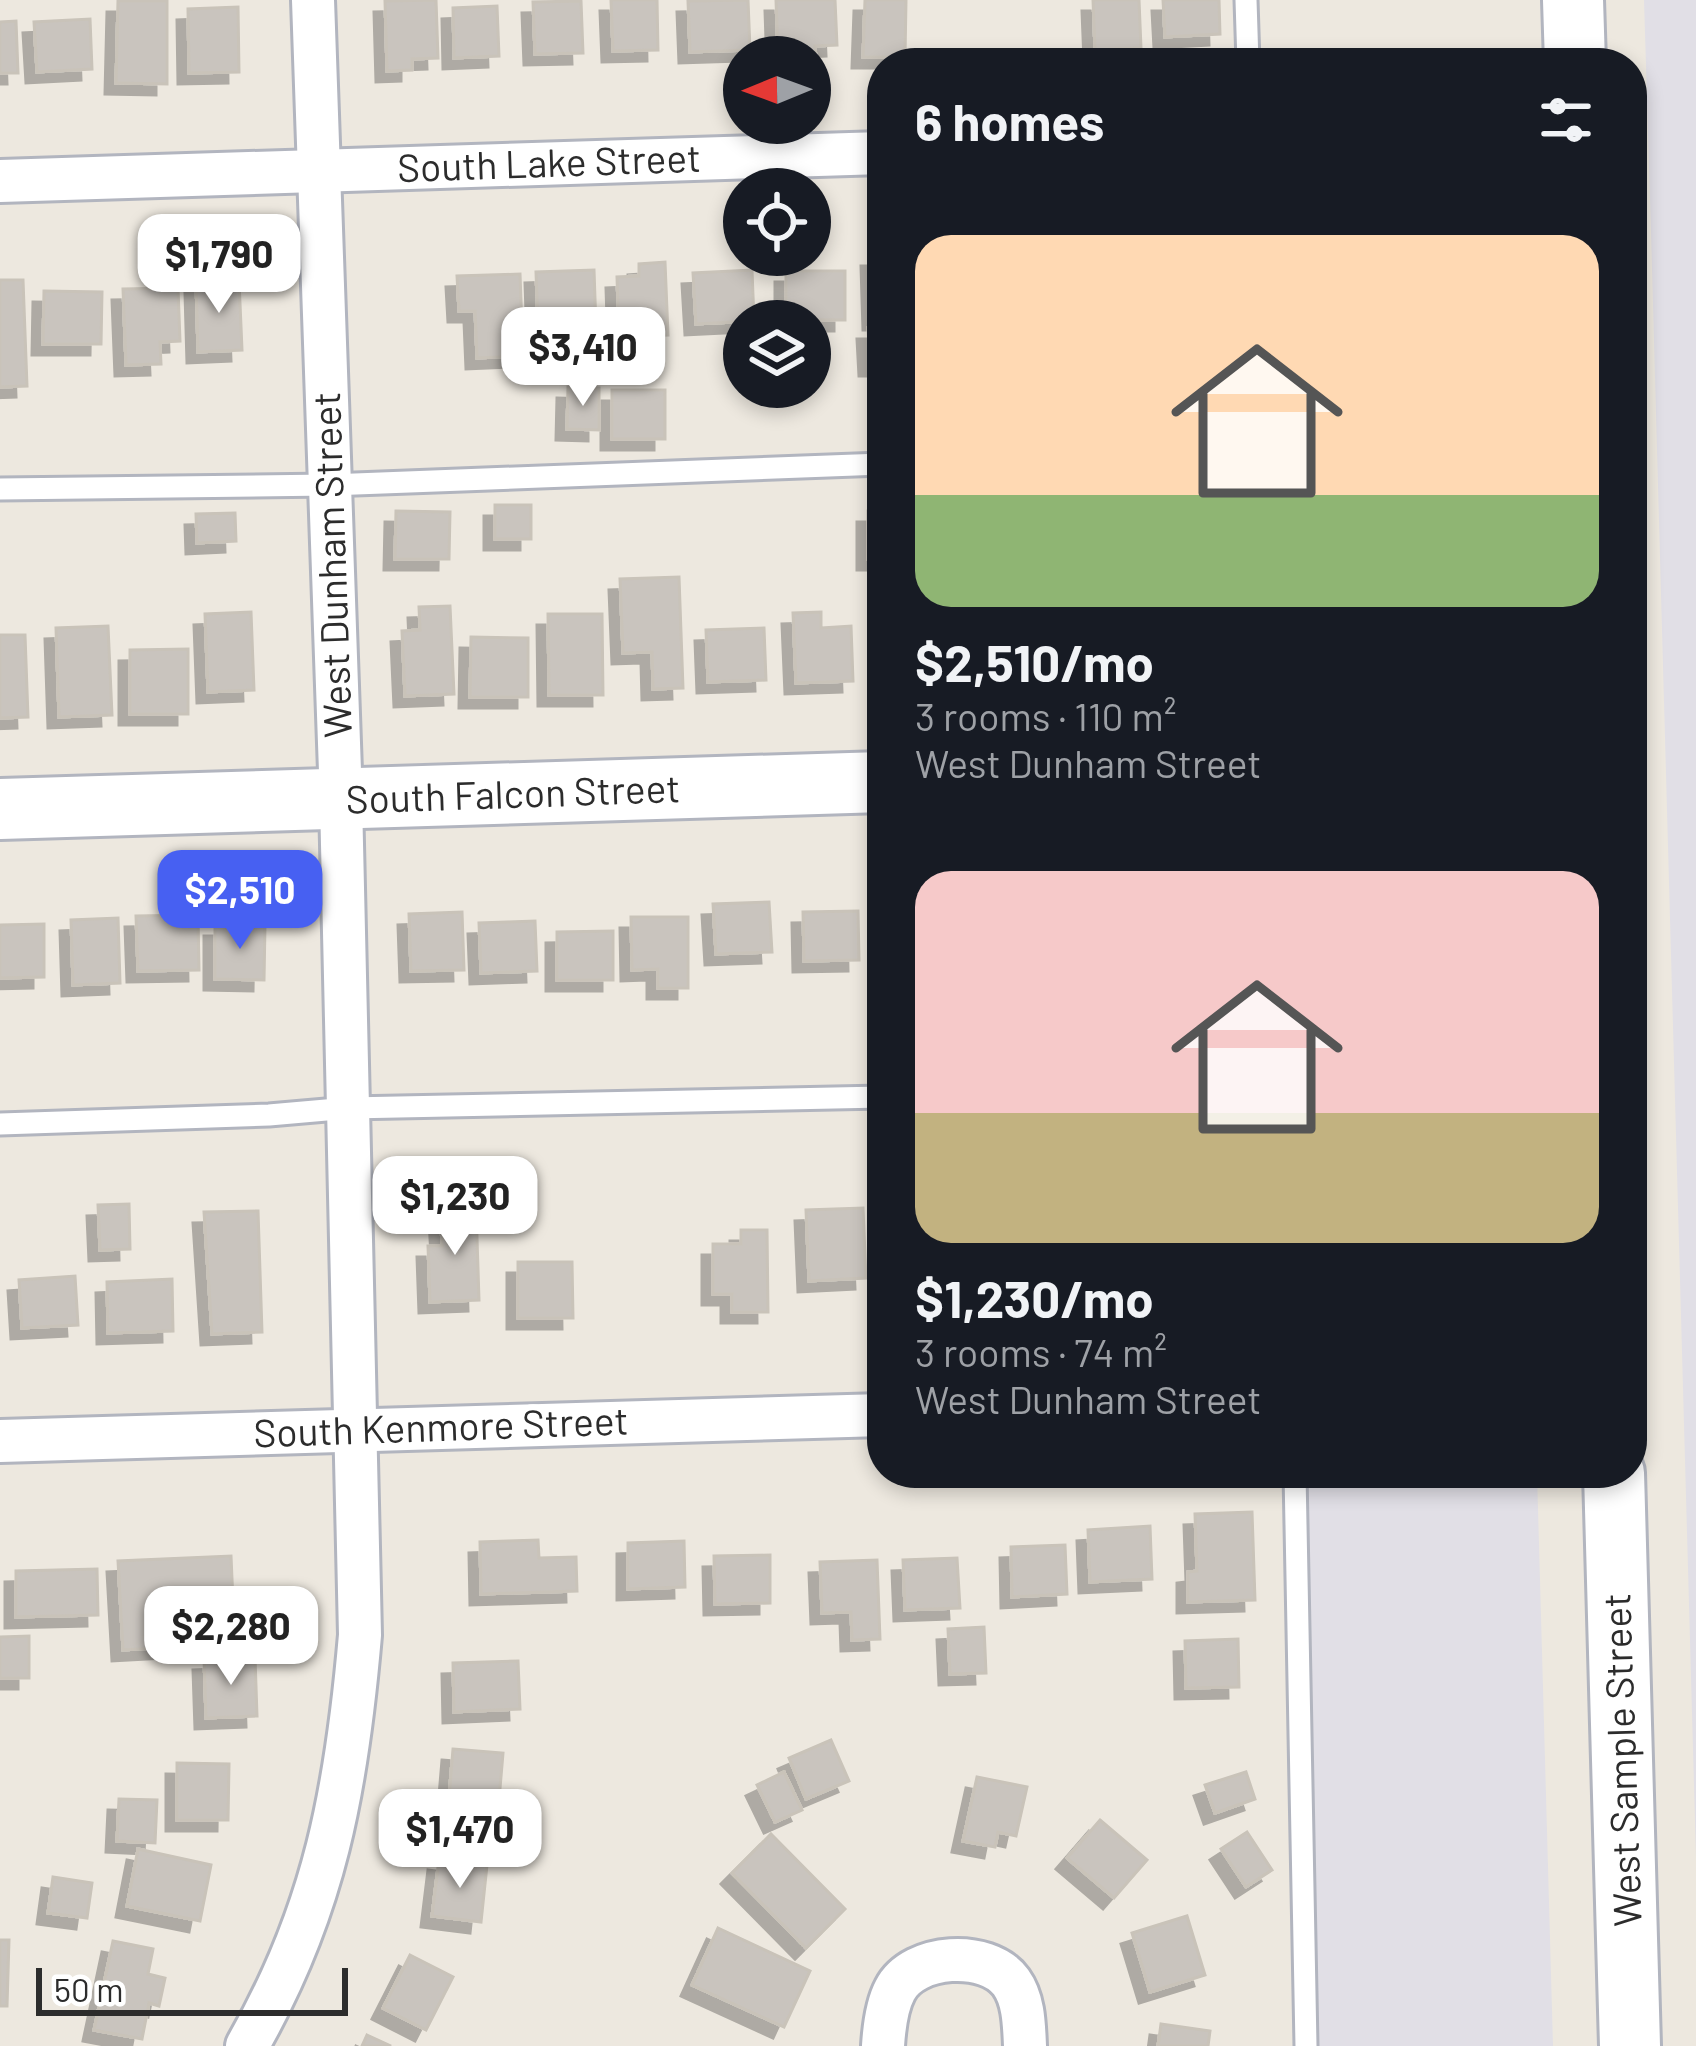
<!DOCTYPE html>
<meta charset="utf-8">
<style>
:root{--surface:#171b24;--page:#20242c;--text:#f1f3f6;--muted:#9ea1a6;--accent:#4760f2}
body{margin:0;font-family:Barlow,sans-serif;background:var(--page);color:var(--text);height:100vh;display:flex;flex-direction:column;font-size:45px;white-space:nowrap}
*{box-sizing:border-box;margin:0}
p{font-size:39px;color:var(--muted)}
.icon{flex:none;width:66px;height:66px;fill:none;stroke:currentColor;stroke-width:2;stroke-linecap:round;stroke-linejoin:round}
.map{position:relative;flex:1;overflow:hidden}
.drawer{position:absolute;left:867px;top:48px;width:780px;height:1440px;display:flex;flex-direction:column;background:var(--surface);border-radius:48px;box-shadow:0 6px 18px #0003}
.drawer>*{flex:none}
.needle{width:78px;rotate:269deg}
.tools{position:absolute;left:723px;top:36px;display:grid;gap:24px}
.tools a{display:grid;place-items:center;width:108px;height:108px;border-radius:50%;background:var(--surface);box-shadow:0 6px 18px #0003;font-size:60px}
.scale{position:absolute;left:36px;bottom:30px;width:312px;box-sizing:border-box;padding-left:12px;border:6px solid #2c2c2c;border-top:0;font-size:33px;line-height:42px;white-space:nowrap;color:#2c2c2c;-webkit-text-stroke:9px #fff;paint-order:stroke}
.price{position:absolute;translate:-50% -102px;padding:0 27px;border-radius:24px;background:#fff;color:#222;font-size:39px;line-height:78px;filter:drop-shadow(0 3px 6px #0008)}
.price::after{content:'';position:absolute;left:50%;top:72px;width:36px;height:27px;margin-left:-18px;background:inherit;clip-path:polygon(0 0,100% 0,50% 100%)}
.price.selected{background:var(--accent);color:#fff}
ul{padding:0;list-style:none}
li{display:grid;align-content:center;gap:24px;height:636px;padding:0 48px}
li span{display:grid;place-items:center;height:372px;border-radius:36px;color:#555}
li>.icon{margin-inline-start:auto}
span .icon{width:216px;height:216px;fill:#fffc;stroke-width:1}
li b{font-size:51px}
h2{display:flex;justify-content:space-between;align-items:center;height:144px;padding:0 48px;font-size:51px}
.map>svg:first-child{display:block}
</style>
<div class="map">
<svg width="1696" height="2046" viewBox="0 0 1696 2046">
<defs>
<filter id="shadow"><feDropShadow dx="-11" dy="11" stdDeviation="0" flood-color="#0004"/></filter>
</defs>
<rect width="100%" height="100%" fill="#ede8df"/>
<!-- industrial -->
<g fill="#e1dfe6">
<polygon points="1644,0 1696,0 1696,1857 1651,232"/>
<polygon points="1301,1473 1537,1473 1553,2046 1314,2046"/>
</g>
<!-- building -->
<g fill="#c9c4be" stroke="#c9c3b9" stroke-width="3" filter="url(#shadow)">
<polygon points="436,0 438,58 412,59 412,70 387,71 385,1"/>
<polygon points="611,0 657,0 658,50 613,51"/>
<polygon points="748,0 750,50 690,52 688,1"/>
<polygon points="776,0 835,0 837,45 815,46 816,57 778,57"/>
<polygon points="865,0 906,0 905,57 863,57"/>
<polygon points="1093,0 1139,0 1141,48 1095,50"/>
<polygon points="1163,0 1219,0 1220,34 1165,37"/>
<polygon points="118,1 167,1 167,84 116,83"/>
<polygon points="581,1 583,53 535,54 533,2"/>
<polygon points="497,6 499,56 454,58 453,8"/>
<polygon points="238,7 239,72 189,73 188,9"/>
<polygon points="90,19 92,69 37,72 34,22"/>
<polygon points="16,21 18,73 0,73 0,22"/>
<polygon points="872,255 882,255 882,319 874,319"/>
<polygon points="665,262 668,335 619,337 617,277 639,276 639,264"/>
<polygon points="594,270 597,356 539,358 536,272"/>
<polygon points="752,270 754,321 696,324 693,273"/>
<rect x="786" y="271" width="59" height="49"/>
<polygon points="520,274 523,356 477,358 475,311 459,311 457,276"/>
<polygon points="0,280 23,280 27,386 0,387"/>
<polygon points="239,280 242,350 198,352 196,282"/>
<polygon points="178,288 180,341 160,342 161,364 126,365 123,289"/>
<polygon points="44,291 102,292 101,344 43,344"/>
<polygon points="868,328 882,328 882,365 870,365"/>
<polygon points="568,387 599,388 599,430 567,429"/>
<rect x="612" y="390" width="53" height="49"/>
<rect x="495" y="505" width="36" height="34"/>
<polygon points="396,511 450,512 449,559 395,559"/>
<rect x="868" y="511" width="14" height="48"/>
<polygon points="235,513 236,541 197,543 196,514"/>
<polygon points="679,577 683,688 653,689 652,652 623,653 620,579"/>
<polygon points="450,606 454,694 405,696 402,631 420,630 419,607"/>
<polygon points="251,612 254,690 208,692 205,614"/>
<polygon points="821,612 821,628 851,626 853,681 796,683 793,613"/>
<polygon points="548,614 602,614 603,695 549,695"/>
<polygon points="108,626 112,715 59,717 56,628"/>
<polygon points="764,628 766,680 708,682 706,630"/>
<polygon points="0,635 25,635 28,717 0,718"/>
<polygon points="471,637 528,638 528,697 470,697"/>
<polygon points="188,649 188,714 130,714 130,650"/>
<polygon points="769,902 772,952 716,954 713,904"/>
<polygon points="858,911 859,960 804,961 803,912"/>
<polygon points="462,912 464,970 411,971 409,914"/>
<polygon points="198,915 199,970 138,971 136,916"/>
<polygon points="631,917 688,917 688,988 658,988 658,969 632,970"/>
<polygon points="118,918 120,983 73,985 71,920"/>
<polygon points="535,921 537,971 481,973 479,923"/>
<polygon points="44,924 44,977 0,978 0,925"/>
<polygon points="215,925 265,925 264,980 215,979"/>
<polygon points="613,931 613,980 557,980 557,932"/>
<polygon points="129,1204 130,1249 100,1250 98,1205"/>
<polygon points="476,1207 479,1300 430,1302 428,1246 442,1246 440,1208"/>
<polygon points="863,1208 866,1278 809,1281 806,1210"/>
<polygon points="258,1211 262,1332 212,1334 204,1212"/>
<polygon points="741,1230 767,1230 768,1312 732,1312 732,1294 713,1294 713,1244 741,1244"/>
<polygon points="518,1262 572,1262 573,1318 518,1318"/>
<polygon points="75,1276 78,1325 22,1328 19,1280"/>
<polygon points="172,1279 173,1331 108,1333 107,1282"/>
<polygon points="1252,1512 1255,1600 1188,1602 1188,1572 1197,1571 1195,1514"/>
<polygon points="1150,1526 1152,1579 1090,1582 1088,1530"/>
<polygon points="538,1540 539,1558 576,1557 577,1591 481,1594 480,1542"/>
<polygon points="684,1541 685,1587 628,1589 628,1543"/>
<polygon points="1065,1545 1067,1594 1012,1597 1011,1547"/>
<polygon points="770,1555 770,1603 715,1604 714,1556"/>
<polygon points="231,1556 233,1602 191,1603 193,1646 123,1650 118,1561"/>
<polygon points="957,1558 960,1608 905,1610 903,1560"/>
<polygon points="877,1560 880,1639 852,1640 851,1612 822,1613 820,1562"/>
<polygon points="97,1569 98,1615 16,1617 16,1571"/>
<polygon points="984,1627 986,1673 950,1674 948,1629"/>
<polygon points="29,1636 29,1678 0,1678 0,1637"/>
<polygon points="1238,1639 1239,1687 1186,1688 1185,1641"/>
<polygon points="255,1657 257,1716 206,1718 204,1659"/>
<polygon points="518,1661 520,1709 454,1712 453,1663"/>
<polygon points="831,1740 849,1781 806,1799 789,1758"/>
<polygon points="453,1749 503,1753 498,1812 448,1809"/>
<polygon points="177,1763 229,1764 228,1820 177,1820"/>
<polygon points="784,1772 802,1810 775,1822 757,1785"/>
<polygon points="1246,1772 1255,1799 1215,1813 1205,1785"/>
<polygon points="977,1777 1027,1787 1016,1836 998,1832 995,1847 963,1841"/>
<polygon points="119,1799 157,1800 155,1843 117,1841"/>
<polygon points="1100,1820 1147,1860 1114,1898 1067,1858"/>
<polygon points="1247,1832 1272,1870 1246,1887 1221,1849"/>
<polygon points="771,1834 845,1909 806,1948 732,1873"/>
<polygon points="138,1849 211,1865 200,1921 127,1906"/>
<polygon points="439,1859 487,1865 481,1922 432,1916"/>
<polygon points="53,1877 92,1883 87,1918 48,1913"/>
<polygon points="1187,1916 1205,1975 1150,1992 1132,1933"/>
<polygon points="718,1928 810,1971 784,2027 692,1985"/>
<polygon points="0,1940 9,1940 7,2006 0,2006"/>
<polygon points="113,1941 153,1949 148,1974 165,1978 159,2006 149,2003 142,2039 94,2030"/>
<polygon points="410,1955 453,1977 426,2030 383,2008"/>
<polygon points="1161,2024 1210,2031 1208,2046 1158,2046"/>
<polygon points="367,2035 391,2046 362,2046"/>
</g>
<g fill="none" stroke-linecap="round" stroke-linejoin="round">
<defs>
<g id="lane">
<polyline points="1246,0 1248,63"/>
<polyline points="0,489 329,485 882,464"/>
<polyline points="0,1124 269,1115 349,1108 882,1097"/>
<polyline points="1295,1473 1306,2046"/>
</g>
<g id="street">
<polyline points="0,181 882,153"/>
<polyline points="0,1441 882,1415"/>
<path d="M247 2046C325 1911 347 1787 360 1635L341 800 313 0"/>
<path d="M883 2046C884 2030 887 2005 895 1990 913 1954 987 1949 1011 1982 1024 2000 1024 2025 1025 2046"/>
</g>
<g id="secondary">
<polyline points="1573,0 1575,63"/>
<polyline points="0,809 882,782"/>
<polyline points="1614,1473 1630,2046"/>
</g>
</defs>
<!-- lane casing -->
<use href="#lane" stroke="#b2b5bf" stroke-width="27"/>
<!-- street casing -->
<use href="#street" stroke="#b2b5bf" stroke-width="48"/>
<!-- secondary casing -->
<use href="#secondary" stroke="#b2b5bf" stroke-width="66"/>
<!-- lane -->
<use href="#lane" stroke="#fff" stroke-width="21"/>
<!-- street -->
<use href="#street" stroke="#fff" stroke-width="42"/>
<!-- secondary -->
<use href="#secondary" stroke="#fff" stroke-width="60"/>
</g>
<g text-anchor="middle" stroke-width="12" stroke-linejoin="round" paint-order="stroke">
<!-- street labels -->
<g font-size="39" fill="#2c2c2c" stroke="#fff">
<text transform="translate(549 163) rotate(-2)" y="14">South Lake Street</text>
<text transform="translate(332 565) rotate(-92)" y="14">West Dunham Street</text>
<text transform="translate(513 794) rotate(-2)" y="14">South Falcon Street</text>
<text transform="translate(441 1427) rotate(-2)" y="14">South Kenmore Street</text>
<text transform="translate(1622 1760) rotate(-92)" y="14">West Sample Street</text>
</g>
</g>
</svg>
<div class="tools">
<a><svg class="needle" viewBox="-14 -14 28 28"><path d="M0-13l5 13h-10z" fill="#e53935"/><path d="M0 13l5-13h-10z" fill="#9ea1a6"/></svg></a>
<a><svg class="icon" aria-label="locate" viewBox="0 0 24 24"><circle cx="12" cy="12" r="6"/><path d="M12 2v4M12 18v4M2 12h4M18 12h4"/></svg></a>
<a><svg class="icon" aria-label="layers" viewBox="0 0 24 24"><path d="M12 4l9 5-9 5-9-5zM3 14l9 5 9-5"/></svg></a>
</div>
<div class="scale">50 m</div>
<b class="price" style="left:219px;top:316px">$1,790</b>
<b class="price" style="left:583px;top:409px">$3,410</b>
<b class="price selected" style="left:240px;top:952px">$2,510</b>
<b class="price" style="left:455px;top:1258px">$1,230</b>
<b class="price" style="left:231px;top:1688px">$2,280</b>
<b class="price" style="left:460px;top:1891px">$1,470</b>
<section class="drawer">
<h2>6 homes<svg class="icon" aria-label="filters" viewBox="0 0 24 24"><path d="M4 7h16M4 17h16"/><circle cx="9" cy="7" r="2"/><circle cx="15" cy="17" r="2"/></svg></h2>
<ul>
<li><span style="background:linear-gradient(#ffd9b3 70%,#8fb573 0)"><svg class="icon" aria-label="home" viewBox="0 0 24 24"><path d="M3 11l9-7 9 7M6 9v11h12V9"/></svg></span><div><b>$2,510/mo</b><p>3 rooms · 110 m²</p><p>West Dunham Street</p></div></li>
<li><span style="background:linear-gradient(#f6c9c9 65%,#c2b280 0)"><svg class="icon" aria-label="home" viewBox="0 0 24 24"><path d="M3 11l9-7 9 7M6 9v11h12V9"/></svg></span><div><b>$1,230/mo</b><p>3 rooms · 74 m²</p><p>West Dunham Street</p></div></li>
</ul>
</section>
</div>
